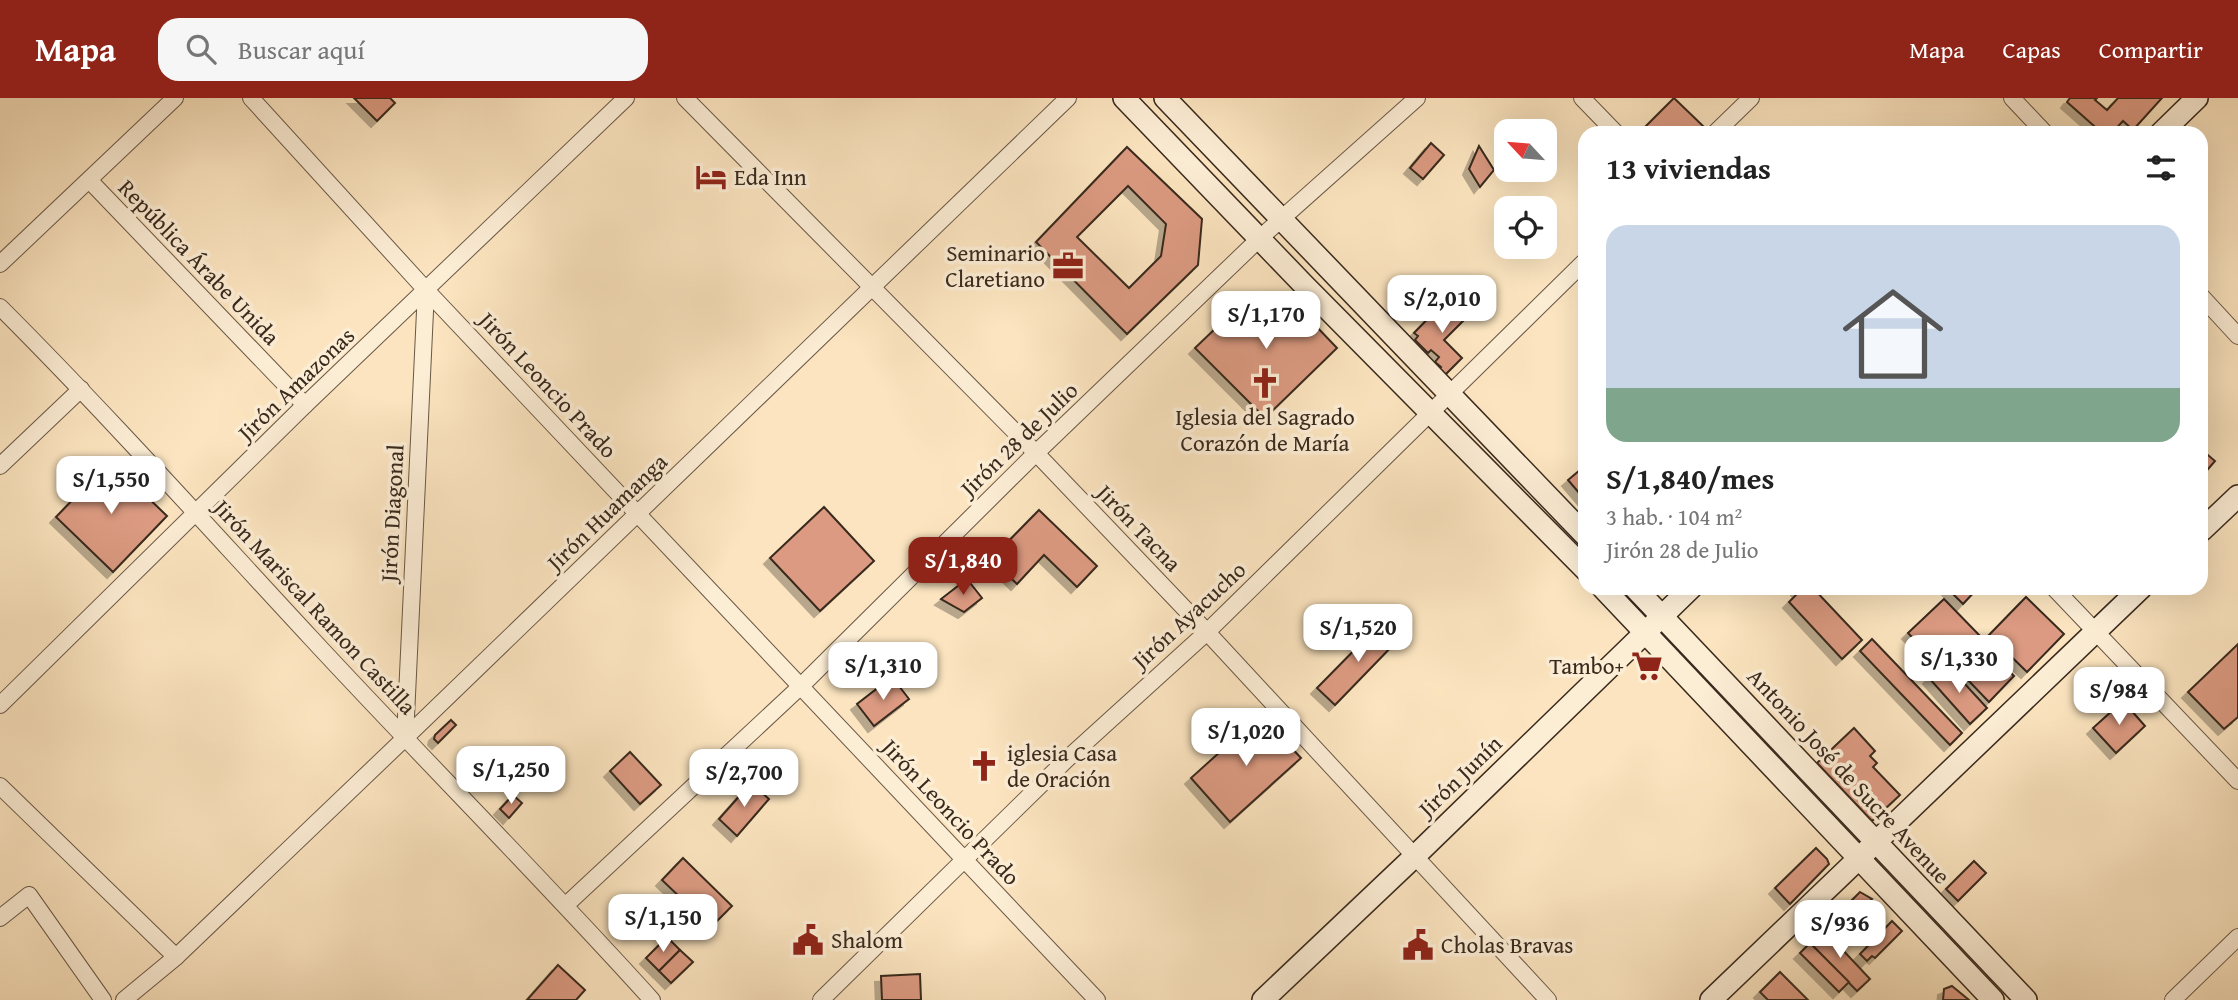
<!DOCTYPE html>
<html lang="es">
<meta charset="utf-8">
<style>
:root{--surface:#fff;--page:#f6f6f6;--text:#222;--muted:#767676;--accent:#8f2418}
body{margin:0;font-family:"Gentium Book Plus",serif;background:var(--page);color:var(--text);height:100vh;display:flex;flex-direction:column;font-size:26px;white-space:nowrap}
*{box-sizing:border-box;margin:0}
p{font-size:23px;color:var(--muted)}
.icon{flex:none;width:38px;height:38px;fill:none;stroke:currentColor;stroke-width:2;stroke-linecap:round;stroke-linejoin:round}
.map{position:relative;flex:1;overflow:hidden}
.panel{position:absolute;left:1578px;top:28px;width:630px;height:469px;display:flex;flex-direction:column;background:var(--surface);border-radius:21px;box-shadow:0 7px 28px #0002}
.panel>*{flex:none}
.needle{width:46px;rotate:296deg}
.fabs{position:absolute;left:1494px;top:21px;display:grid;gap:14px}
.fabs a{display:grid;place-items:center;width:63px;height:63px;border-radius:14px;background:var(--surface);box-shadow:0 7px 28px #0002;font-size:35px}
.price{position:absolute;translate:-50% -60px;padding:0 16px;border-radius:14px;background:#fff;color:#222;font-size:23px;line-height:46px;filter:drop-shadow(0 2px 4px #0008)}
.price::after{content:'';position:absolute;left:50%;top:42px;width:21px;height:16px;margin-left:-10px;background:inherit;clip-path:polygon(0 0,100% 0,50% 100%)}
.price.on{background:var(--accent);color:#fff}
ul{padding:0;list-style:none}
li{display:grid;align-content:center;gap:14px;height:371px;padding:0 28px}
li span{display:grid;place-items:center;height:217px;border-radius:21px;color:#555}
li>.icon{margin-inline-start:auto}
span .icon{width:126px;height:126px;fill:#fffc;stroke-width:1}
li b{font-size:30px}
h2{display:flex;justify-content:space-between;align-items:center;height:84px;padding:0 28px;font-size:30px}
header{display:flex;align-items:center;gap:42px;box-sizing:border-box;height:98px;padding:0 35px;background:var(--accent);color:#fff}
header strong{font-size:33px}
nav{display:flex;gap:38px;margin-inline-start:auto;font-size:24px}
.search{width:490px;height:63px;background:var(--page);display:flex;align-items:center;gap:18px;box-sizing:border-box;padding:0 24px;border-radius:21px;color:var(--muted);font-size:26px}
.map>svg:first-child{display:block}
</style>
<header>
<strong>Mapa</strong>
<div class="search"><svg class="icon" aria-label="search" viewBox="0 0 24 24"><circle cx="10" cy="10" r="6"/><path d="M15 15l6 6"/></svg>Buscar aquí</div>
<nav><a>Mapa</a><a>Capas</a><a>Compartir</a></nav>
</header>
<div class="map">
<svg width="2238" height="902" viewBox="0 0 2238 902">
<defs>
<filter id="shadow"><feDropShadow dx="-6" dy="6" stdDeviation="0" flood-color="#0004"/></filter>
</defs>
<rect width="100%" height="100%" fill="#fbe4bf"/>
<filter id="stains"><feTurbulence type="fractalNoise" baseFrequency=".00286" numOctaves="4"/><feColorMatrix values="0 0 0 0 .2 0 0 0 0 .09 0 0 0 0 .02 0 0 0 .5 -.17"/></filter>
<radialGradient id="worn" r=".72"><stop offset=".6" stop-color="#630" stop-opacity="0"/><stop offset="1" stop-color="#630" stop-opacity=".3"/></radialGradient>
<!-- building -->
<g fill="#db9a81" stroke="#39291d" stroke-width="2" fill-rule="evenodd" filter="url(#shadow)">
<polygon points="354,0 390,0 395,5 377,23"/>
<polygon points="1674,0 1704,29 1697,35 1643,35 1641,33"/>
<polygon points="2070,0 2097,0 2095,2 2107,12 2118,0 2162,0 2133,32 2123,23 2112,35 2102,35 2067,4"/>
<polygon points="1431,45 1444,57 1423,81 1410,70"/>
<polygon points="1479,48 1494,72 1480,89 1469,71"/>
<path d="M1127 49 1202 121 1198 167 1127 236 1036 144ZM1128 88 1166 126 1161 158 1129 190 1077 139Z"/>
<polygon points="1446,202 1450,206 1453,202 1469,217 1444,242 1462,260 1443,279 1437,273 1441,269 1435,264 1439,259 1431,252 1428,255 1415,242 1418,238 1414,235"/>
<polygon points="1243,204 1293,204 1337,250 1265,320 1195,250"/>
<polygon points="2202,352 2215,363 2202,378"/>
<polygon points="110,363 167,418 113,474 56,419"/>
<polygon points="1586,367 1586,403 1568,382"/>
<polygon points="824,409 874,463 820,513 770,460"/>
<polygon points="1039,412 1097,468 1077,489 1044,457 1017,486 991,461"/>
<polygon points="967,481 982,500 964,514 941,501"/>
<polygon points="1796,490 1813,490 1862,542 1842,561 1789,504 1799,494"/>
<polygon points="1947,490 1978,490 1963,506"/>
<polygon points="2026,499 2064,536 2027,574 1989,537"/>
<polygon points="1944,501 1984,542 1948,577 1908,535"/>
<polygon points="1382,524 1399,541 1335,607 1317,590"/>
<polygon points="1872,541 1962,635 1950,647 1860,553"/>
<polygon points="2238,546 2238,619 2224,631 2188,594"/>
<polygon points="1990,554 2014,578 1989,604 1965,579"/>
<polygon points="1941,569 1948,577 1953,573 1987,610 1970,626 1929,580"/>
<polygon points="892,579 909,601 874,628 857,606"/>
<polygon points="2123,603 2145,628 2116,655 2093,630"/>
<polygon points="1261,617 1301,660 1230,724 1191,680"/>
<polygon points="451,622 456,627 438,645 434,641 435,637"/>
<polygon points="1854,630 1875,653 1870,658 1877,665 1873,669 1900,697 1872,723 1817,665"/>
<polygon points="630,654 661,687 640,706 610,673"/>
<polygon points="751,685 769,701 737,738 719,721"/>
<polygon points="513,697 522,705 509,720 500,711"/>
<polygon points="1816,750 1827,761 1829,766 1790,806 1775,790"/>
<polygon points="683,760 732,808 711,829 662,782"/>
<polygon points="1974,763 1986,775 1958,803 1946,791"/>
<polygon points="1860,794 1872,801 1832,840 1823,831"/>
<polygon points="1892,823 1902,833 1875,860 1872,858 1867,863 1860,856"/>
<polygon points="1823,831 1870,881 1857,893 1810,845"/>
<polygon points="667,839 680,852 659,873 646,860"/>
<polygon points="1810,845 1849,884 1839,894 1800,855"/>
<polygon points="680,852 693,864 671,885 659,873"/>
<polygon points="558,867 585,892 576,902 527,902"/>
<polygon points="1780,874 1808,902 1768,902 1760,894"/>
<polygon points="920,876 921,902 882,902 881,878"/>
<polygon points="1952,888 1969,902 1943,902 1944,891"/>
</g>
<g fill="none" stroke-linecap="round" stroke-linejoin="round">
<defs>
<g id="street">
<polyline points="251,0 426,192 1097,902"/>
<polyline points="685,0 1036,355 1207,534 1548,902"/>
<polyline points="1582,0 1616,35"/>
<polyline points="2012,0 2045,35"/>
<polyline points="1715,35 1751,0"/>
<polyline points="90,83 305,307"/>
<polyline points="0,166 175,0"/>
<polyline points="2202,199 2238,238"/>
<path d="M0 209C107 316 208 429 311 540 424 662 541 779 652 902"/>
<polyline points="0,368 81,291"/>
<polyline points="2054,490 2238,683"/>
<polyline points="0,607 305,307 626,0"/>
<polyline points="405,640 426,192"/>
<polyline points="0,688 176,859"/>
<polyline points="566,807 801,588 1036,355 1260,140 1417,0"/>
<polyline points="0,820 29,797 103,902"/>
<polyline points="124,902 176,859 405,640 1068,0"/>
<polyline points="821,902 1066,662 1207,534 1586,162"/>
<polyline points="2173,902 2238,839"/>
</g>
<g id="secondary">
<polyline points="1124,0 1303,186 1586,472"/>
<polyline points="1165,0 1586,438"/>
<polyline points="2161,35 2197,0"/>
<polyline points="2202,432 2238,398"/>
<polyline points="1603,490 1993,902"/>
<polyline points="1635,490 2026,902"/>
<polyline points="1263,902 1415,758 1691,490"/>
<polyline points="1711,902 2141,490"/>
</g>
</defs>
<!-- street casing -->
<use href="#street" stroke="#6a5846" stroke-width="18"/>
<!-- secondary casing -->
<use href="#secondary" stroke="#39291d" stroke-width="24"/>
<!-- street -->
<use href="#street" stroke="#fcedd5" stroke-width="16"/>
<!-- secondary -->
<use href="#secondary" stroke="#fcedd5" stroke-width="21"/>
</g>
<!-- icons -->
<defs>
<symbol id="hotel-bare" viewBox="-9 -9 18 18"><path d="M-6-4.5h1.5V1H6V5H4.5V3h-9V5H-6ZM-4 0a1.8 1.8 0 1 1 3.6 0ZM.5 0V-2.5h3Q6-2.5 6 0Z" fill="#8f2418" stroke="#fcedd5" stroke-width="2.5" paint-order="stroke"/></symbol>
<symbol id="office-bare" viewBox="-9 -9 18 18"><path d="M-6-3h4V-5.5h4V-3h4V5H-6ZM-1-4.5V-3h2v-1.5ZM-6 0V1H6V0Z" fill="#8f2418" stroke="#fcedd5" stroke-width="2.5" paint-order="stroke"/></symbol>
<symbol id="church-bare" viewBox="-9 -9 18 18"><path d="M-1.2-6h2.4v3.5h3.3v2.4h-3.3V6h-2.4V-.1h-3.3v-2.4h3.3Z" fill="#8f2418" stroke="#fcedd5" stroke-width="2.5" paint-order="stroke"/></symbol>
<symbol id="supermarket-bare" viewBox="-9 -9 18 18"><path d="M-6-5.5h2.5l.6 2H6L4.5 2H-2.5L-4.4-4H-6ZM-1.5 3.2a1.3 1.3 0 1 0 .1 0ZM3 3.2a1.3 1.3 0 1 0 .1 0Z" fill="#8f2418" stroke="#fcedd5" stroke-width="2.5" paint-order="stroke"/></symbol>
<symbol id="civic-bare" viewBox="-9 -9 18 18"><path d="M-.6-6.5H3V-4.5H.6V-3L4-1V1h2V6H-6V1h2V-1L-.6-3ZM-1.2 2.5V6h2.4V2.5Z" fill="#8f2418" stroke="#fcedd5" stroke-width="2.5" paint-order="stroke"/></symbol>
</defs>
<g fill-rule="evenodd">
<use href="#hotel-bare" x="689" y="57" width="44" height="44"/>
<use href="#office-bare" x="1046" y="146" width="44" height="44"/>
<use href="#church-bare" x="1243" y="263" width="44" height="44"/>
<use href="#supermarket-bare" x="1625" y="546" width="44" height="44"/>
<use href="#church-bare" x="962" y="646" width="44" height="44"/>
<use href="#civic-bare" x="786" y="820" width="44" height="44"/>
<use href="#civic-bare" x="1396" y="825" width="44" height="44"/>
</g>
<g text-anchor="middle" stroke-width="7" stroke-linejoin="round" paint-order="stroke">
<!-- poi labels -->
<g font-size="23" fill="#39291d" stroke="#fcedd5" text-anchor="start">
<text x="734" y="87">Eda Inn</text>
<text x="1045" y="163" text-anchor="end">Seminario<tspan x="1045" dy="26">Claretiano</tspan></text>
<text x="1265" y="327" text-anchor="middle">Iglesia del Sagrado<tspan x="1265" dy="26">Corazón de María</tspan></text>
<text x="1624" y="576" text-anchor="end">Tambo+</text>
<text x="1007" y="663">iglesia Casa<tspan x="1007" dy="26">de Oración</tspan></text>
<text x="831" y="850">Shalom</text>
<text x="1441" y="855">Cholas Bravas</text>
</g>
<!-- street labels -->
<g font-size="23" fill="#39291d" stroke="#fcedd5">
<text transform="translate(199 164) rotate(46)" y="8">República Árabe Unida</text>
<text transform="translate(296 286) rotate(-44)" y="8">Jirón Amazonas</text>
<text transform="translate(548 287) rotate(47)" y="8">Jirón Leoncio Prado</text>
<text transform="translate(1019 341) rotate(-44)" y="8">Jirón 28 de Julio</text>
<text transform="translate(607 414) rotate(-44)" y="8">Jirón Huamanga</text>
<text transform="translate(392 415) rotate(-87)" y="8">Jirón Diagonal</text>
<text transform="translate(1139 430) rotate(46)" y="8">Jirón Tacna</text>
<text transform="translate(315 509) rotate(47)" y="8">Jirón Mariscal Ramon Castilla</text>
<text transform="translate(1189 517) rotate(-43)" y="8">Jirón Ayacucho</text>
<text transform="translate(1460 678) rotate(-44)" y="8">Jirón Junín</text>
<text transform="translate(1849 678) rotate(47)" y="8">Antonio José de Sucre Avenue</text>
<text transform="translate(951 714) rotate(47)" y="8">Jirón Leoncio Prado</text>
</g>
</g>
<rect width="100%" height="100%" filter="url(#stains)"/>
<rect width="100%" height="100%" fill="url(#worn)"/>
</svg>
<div class="fabs">
<a><svg class="needle" viewBox="-14 -14 28 28"><path d="M0-13l5 13h-10z" fill="#e53935"/><path d="M0 13l5-13h-10z" fill="#767676"/></svg></a>
<a><svg class="icon" aria-label="locate" viewBox="0 0 24 24"><circle cx="12" cy="12" r="6"/><path d="M12 2v4M12 18v4M2 12h4M18 12h4"/></svg></a>
</div>
<b class="price" style="left:1442px;top:237px">S/2,010</b>
<b class="price" style="left:1266px;top:253px">S/1,170</b>
<b class="price" style="left:111px;top:418px">S/1,550</b>
<b class="price on" style="left:963px;top:499px">S/1,840</b>
<b class="price" style="left:1358px;top:566px">S/1,520</b>
<b class="price" style="left:1959px;top:597px">S/1,330</b>
<b class="price" style="left:883px;top:604px">S/1,310</b>
<b class="price" style="left:2119px;top:629px">S/984</b>
<b class="price" style="left:1246px;top:670px">S/1,020</b>
<b class="price" style="left:511px;top:708px">S/1,250</b>
<b class="price" style="left:744px;top:711px">S/2,700</b>
<b class="price" style="left:663px;top:856px">S/1,150</b>
<b class="price" style="left:1840px;top:862px">S/936</b>
<section class="panel">
<h2>13 viviendas<svg class="icon" aria-label="filters" viewBox="0 0 24 24"><path d="M4 7h16M4 17h16"/><circle cx="9" cy="7" r="2"/><circle cx="15" cy="17" r="2"/></svg></h2>
<ul>
<li><span style="background:linear-gradient(#c9d6e8 75%,#7fa58c 0)"><svg class="icon" aria-label="home" viewBox="0 0 24 24"><path d="M3 11l9-7 9 7M6 9v11h12V9"/></svg></span><div><b>S/1,840/mes</b><p>3 hab. · 104 m²</p><p>Jirón 28 de Julio</p></div></li>
</ul>
</section>
</div>
